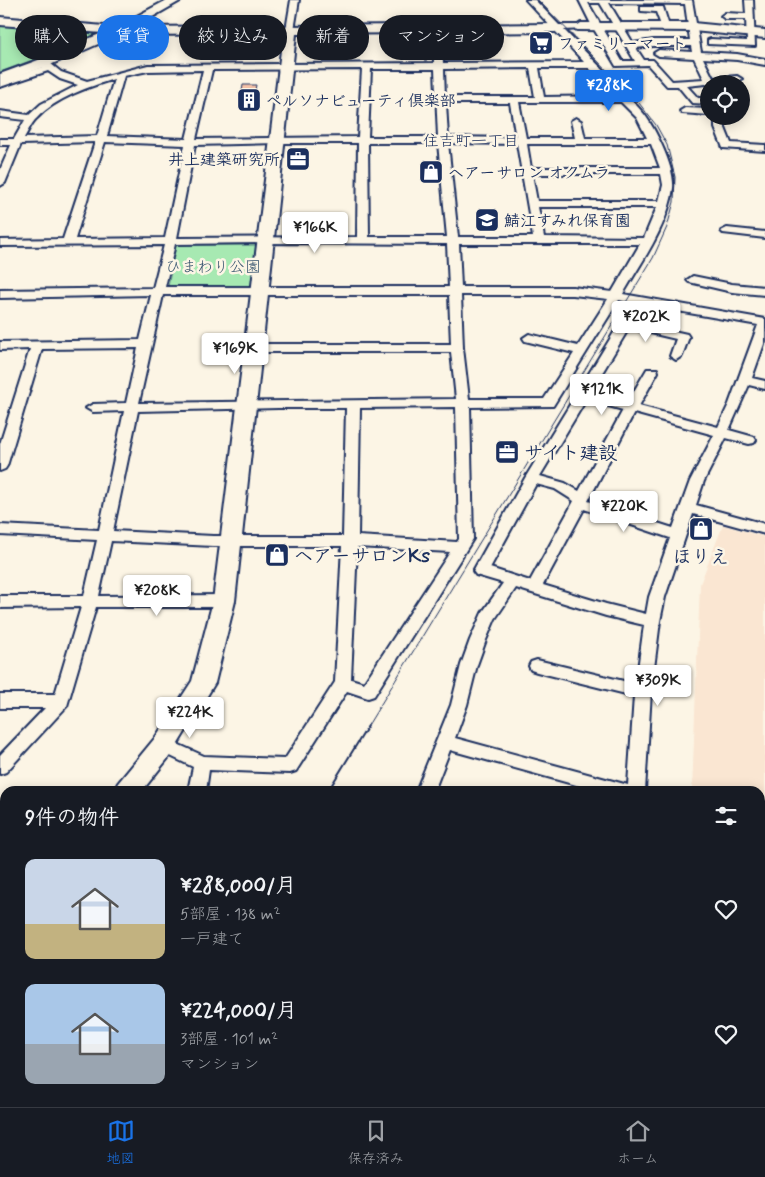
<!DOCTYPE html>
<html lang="ja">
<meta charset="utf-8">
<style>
:root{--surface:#171b24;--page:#242831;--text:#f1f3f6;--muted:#9ea1a6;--line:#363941;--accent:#1a73e8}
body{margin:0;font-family:Mynerve,"Klee One",sans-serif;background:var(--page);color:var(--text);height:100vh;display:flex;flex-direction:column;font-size:19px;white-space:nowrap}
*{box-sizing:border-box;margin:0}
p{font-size:16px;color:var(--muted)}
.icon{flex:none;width:28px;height:28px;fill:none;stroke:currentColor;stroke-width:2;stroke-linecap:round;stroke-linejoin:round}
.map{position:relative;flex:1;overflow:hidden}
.sheet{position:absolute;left:0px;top:786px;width:765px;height:321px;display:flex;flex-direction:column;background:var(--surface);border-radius:15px 15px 0 0;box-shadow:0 2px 12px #0003}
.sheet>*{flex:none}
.hud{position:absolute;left:15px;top:15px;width:500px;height:45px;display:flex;gap:10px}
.fabs{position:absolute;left:700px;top:75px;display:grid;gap:10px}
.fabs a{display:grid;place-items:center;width:50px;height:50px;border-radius:50%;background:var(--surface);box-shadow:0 2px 12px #0003;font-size:25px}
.price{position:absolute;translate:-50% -42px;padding:0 11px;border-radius:5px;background:#fff;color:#222;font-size:16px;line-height:32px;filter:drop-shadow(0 1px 2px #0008)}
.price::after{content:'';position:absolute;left:50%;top:30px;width:15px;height:11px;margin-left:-8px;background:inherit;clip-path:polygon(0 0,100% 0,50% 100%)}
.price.selected{background:var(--accent);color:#fff}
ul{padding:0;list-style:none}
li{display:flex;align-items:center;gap:15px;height:125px;padding:0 25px}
li span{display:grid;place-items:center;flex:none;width:140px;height:100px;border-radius:10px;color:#555}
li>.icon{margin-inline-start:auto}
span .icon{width:60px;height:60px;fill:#fffc;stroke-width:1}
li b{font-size:21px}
h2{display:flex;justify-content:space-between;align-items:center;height:60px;padding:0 25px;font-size:21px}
.tag{padding:0 18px;border-radius:22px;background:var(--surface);box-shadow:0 2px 12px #0003;font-size:18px;line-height:45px}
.tag.selected{background:var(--accent);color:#fff}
.tab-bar{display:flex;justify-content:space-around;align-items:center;height:70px;border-top:1px solid var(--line);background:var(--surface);font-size:14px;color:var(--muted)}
.tab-bar a{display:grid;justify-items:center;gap:2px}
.tab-bar .selected{color:var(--accent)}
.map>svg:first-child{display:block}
</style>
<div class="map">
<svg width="765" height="1107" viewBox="0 0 765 1107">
<rect width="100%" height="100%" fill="#fcf5e5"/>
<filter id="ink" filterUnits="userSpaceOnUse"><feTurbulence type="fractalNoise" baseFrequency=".02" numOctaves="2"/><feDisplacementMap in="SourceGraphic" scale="10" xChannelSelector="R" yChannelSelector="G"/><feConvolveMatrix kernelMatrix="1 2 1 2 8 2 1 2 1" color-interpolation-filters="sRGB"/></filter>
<g filter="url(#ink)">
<!-- built -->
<polygon fill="#fae6d2" points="723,525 765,537 765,932 760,930 760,791 692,791 700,584"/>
<!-- green -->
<g fill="#a7e9b2" stroke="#618c88">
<polygon points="0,22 96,31 97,36 0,72"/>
<polygon points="176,245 259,245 254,287 168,287"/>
</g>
<!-- building -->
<polygon fill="#f5c2a7" stroke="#1b2f5e" points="243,85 256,85 252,104 240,104"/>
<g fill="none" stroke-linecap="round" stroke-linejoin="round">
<defs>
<g id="street">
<polygon points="291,0 299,0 294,30 290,33 286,30"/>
<path d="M526 0H535L559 25H584V29L564 30C591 58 620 86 644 114 656 130 675 168 673 188 668 226 642 261 623 294L765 319V341L752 378 765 381V389L749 385 729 430 754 437 756 440 754 443 749 444 726 438 704 481 696 505 765 524V534L693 514 665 597 660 621 651 692 645 791H598L450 750 434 791H416L451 705 461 665 470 640 482 613 503 583 476 575 473 571 525 478 632 303 619 300 553 406 470 407 473 539 374 696 368 698 347 691 296 771 290 773 209 770 206 791H188L193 767 158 750 155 745 158 740 164 738 204 756 285 759 335 682 342 546H213L111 541 99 596 224 595 230 597 232 601 230 605 224 607H96L67 706 6 772 0 774V755L45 708H0V694H55L81 607 0 608V596H84L97 540 0 535V525L99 530 124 411 93 412 86 408 93 404 126 403 138 348 42 349 7 466 5 469 0 471V444L30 349 0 350V342L140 340 151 295 0 298V290L153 288 164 245 0 246V240L63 239 95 142 21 144 5 183 0 186V170L11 145H0V139H14L25 120 0 117V111L29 115 41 104 78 85 60 79 48 71 0 87V81L43 67 40 62 45 59 61 72 87 81 148 65 434 63 433 29 437 26 441 29 443 63 584 62ZM530 68 535 97H445L444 69ZM539 68H589L616 96 544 97ZM362 69 358 137 196 139 212 70ZM371 69H435L438 137H368ZM203 70 186 139 107 136 124 76 148 71ZM114 79 97 136 24 138C28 132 31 123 37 118 56 98 88 87 114 79ZM519 102H621L637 118 647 138H585L581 121 576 118 571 121 575 138H526ZM446 103H510L516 138 448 137ZM105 142 185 145 165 238 75 239ZM278 143H358L357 237 177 238 195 145ZM368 143H438L447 237H369ZM448 143 517 144 533 237H458ZM527 144H651L660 168H531ZM532 174H661L663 185 659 201H537ZM538 207H657L644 238 544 237ZM267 243 447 244 449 287H165L175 244ZM459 244H640L612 292 573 287H461ZM163 295H449L451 344H254L248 348 254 352H451L456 399 139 403ZM461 295H573L608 299 578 346 529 334 523 338 525 341 574 353 544 399H469L463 348ZM643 305 758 325 729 404 718 427 639 406 658 372 657 369H647L627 403 590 393 629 328 676 339 670 356 676 360 682 356 689 337 687 334 633 322ZM586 400 623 410 579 491 565 483 540 476ZM456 407 459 539 457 542 358 536 360 408ZM278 408H346L343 536H213L113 531 138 411ZM634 413 714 435 690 481 673 528 588 501ZM536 484 555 489 574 501 530 581 490 568ZM584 509 670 538 649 597 646 614 606 604 543 585ZM357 547 450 552 364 683 351 679ZM516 588 606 616 644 625 636 684 537 660 531 662 529 666 531 670 537 672 634 696 628 785 455 738 467 705 477 665 486 640 495 619Z"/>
<path d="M579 0H692L701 52 737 54 765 59V65L737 60 703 58 713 78 737 76 742 79 737 82 709 84V86L706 84 687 86 698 98H709V104L692 103 678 86H667L648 65 616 66 592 26ZM588 3H600L635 61H622ZM609 3 685 4 690 40H654L633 43ZM654 46H691L692 52 659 50 654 53 659 56 694 58 704 79 672 81 653 60H644L636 48Z"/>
<polygon points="745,0 753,0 755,46 708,44 708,40 711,39 747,41 746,19 725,19 721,16 725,13 746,14"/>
<polygon points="641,7 663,7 669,26 668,28 662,28 656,12 641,11"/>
<polygon points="685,108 709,109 709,115 682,113 680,111"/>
<polygon points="715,116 725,116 725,128 731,143 765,145 765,151 723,148 715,128"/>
<polygon points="727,228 765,232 765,238 723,233 721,231"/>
<polygon points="693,276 732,284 765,287 765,295 732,292 689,282 687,280"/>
<polygon points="0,960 5,961 5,979 0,978"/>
<polygon points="760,1092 765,1094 765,1107 747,1107 747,1102 760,1102"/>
<rect x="31" y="1102" width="22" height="5"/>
<polygon points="106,1102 129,1102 127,1107 104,1107"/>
<polygon points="318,1102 340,1102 338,1107 316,1107"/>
<polygon points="433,1102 459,1102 461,1107 435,1107"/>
<rect x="604" y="1102" width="22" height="5"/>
</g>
<g id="secondary">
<polygon points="167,0 182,0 135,27 555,24 561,28 555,32 296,34 235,601 215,683 173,752 142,791 114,791 118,783 155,738 192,681 213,601 283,34 119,35 50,65 0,82 0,74 41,59 102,33 0,25 0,17 116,27"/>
<polygon points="581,23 693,23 765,30 765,38 693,31 577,30 575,27"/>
<polygon points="5,935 5,965 0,967 0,937"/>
</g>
</defs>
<!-- street casing -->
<use href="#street" stroke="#1b2f5e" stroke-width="4"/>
<!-- secondary casing -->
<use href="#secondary" stroke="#1b2f5e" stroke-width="4"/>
<!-- street -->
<use href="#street" fill="#fcf5e5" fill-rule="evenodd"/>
<!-- secondary -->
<use href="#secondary" fill="#fcf5e5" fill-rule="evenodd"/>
<!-- tram-far1 -->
<polyline stroke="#1b2f5e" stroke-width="1" points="367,727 653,258 667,227 674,202 675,177 667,145 656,125 639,103 538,0"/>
<!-- tram -->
<g stroke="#1b2f5e" stroke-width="2">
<polyline points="328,791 368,726"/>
<polyline points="136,1107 138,1102"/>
</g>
</g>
</g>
<!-- icons -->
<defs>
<symbol id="supermarket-square" viewBox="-11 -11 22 22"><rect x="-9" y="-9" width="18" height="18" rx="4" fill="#1b2f5e" stroke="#fcf5e5"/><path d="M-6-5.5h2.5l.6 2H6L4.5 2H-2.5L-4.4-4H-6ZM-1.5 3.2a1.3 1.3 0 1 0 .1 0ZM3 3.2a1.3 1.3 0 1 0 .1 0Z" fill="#fff"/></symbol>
<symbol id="building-square" viewBox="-11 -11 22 22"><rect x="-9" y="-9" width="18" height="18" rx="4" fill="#1b2f5e" stroke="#fcf5e5"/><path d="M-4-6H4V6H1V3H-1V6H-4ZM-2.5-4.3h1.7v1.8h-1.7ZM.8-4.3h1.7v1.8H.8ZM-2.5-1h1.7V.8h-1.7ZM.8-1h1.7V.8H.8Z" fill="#fff"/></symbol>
<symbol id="office-square" viewBox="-11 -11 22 22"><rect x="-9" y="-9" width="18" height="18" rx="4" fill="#1b2f5e" stroke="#fcf5e5"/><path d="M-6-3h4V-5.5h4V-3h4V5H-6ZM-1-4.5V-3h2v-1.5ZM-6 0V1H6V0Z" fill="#fff"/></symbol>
<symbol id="shop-square" viewBox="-11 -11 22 22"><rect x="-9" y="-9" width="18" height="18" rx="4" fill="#1b2f5e" stroke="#fcf5e5"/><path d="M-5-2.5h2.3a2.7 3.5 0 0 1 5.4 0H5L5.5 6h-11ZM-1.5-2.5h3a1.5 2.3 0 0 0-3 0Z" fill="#fff"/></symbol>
<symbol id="school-square" viewBox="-11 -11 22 22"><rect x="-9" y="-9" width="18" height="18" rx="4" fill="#1b2f5e" stroke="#fcf5e5"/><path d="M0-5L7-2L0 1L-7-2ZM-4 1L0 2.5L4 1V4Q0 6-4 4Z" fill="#fff"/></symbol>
</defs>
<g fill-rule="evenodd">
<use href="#supermarket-square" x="527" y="29" width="28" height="28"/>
<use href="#building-square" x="235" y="86" width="28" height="28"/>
<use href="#office-square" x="284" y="145" width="28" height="28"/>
<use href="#shop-square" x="417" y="158" width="28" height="28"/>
<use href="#school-square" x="473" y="206" width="28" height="28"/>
<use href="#office-square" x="493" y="438" width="28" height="28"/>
<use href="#shop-square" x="687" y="515" width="28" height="28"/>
<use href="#shop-square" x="263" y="541" width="28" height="28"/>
</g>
<g text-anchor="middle" stroke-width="5" stroke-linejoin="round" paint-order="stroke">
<!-- far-poi labels -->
<g font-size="16" font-weight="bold" fill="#1b2f5e" stroke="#fcf5e5" text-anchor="start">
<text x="558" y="49">ファミリーマート</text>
<text x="266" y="106">ペルソナビューティ倶楽部</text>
<text x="280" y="165" text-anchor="end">井上建築研究所</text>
<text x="448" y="178">ヘアーサロン オクムラ</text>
<text x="504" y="226">鯖江すみれ保育園</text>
</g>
<!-- far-neighbourhood labels -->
<g font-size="16" fill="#1b2f5e" stroke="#fcf5e5">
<text x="471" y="146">住吉町一丁目</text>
</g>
<!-- far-park labels -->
<g font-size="16" fill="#37546f" stroke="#fcf5e5">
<text x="213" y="272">ひまわり公園</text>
</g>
<!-- poi labels -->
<g font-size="19" font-weight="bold" fill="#1b2f5e" stroke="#fcf5e5" text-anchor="start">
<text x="524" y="459">サイト建設</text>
<text x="294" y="562">ヘアーサロンKs</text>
<text x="701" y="563" text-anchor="middle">ほりえ</text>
</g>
</g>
</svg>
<div class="fabs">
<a><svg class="icon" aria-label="locate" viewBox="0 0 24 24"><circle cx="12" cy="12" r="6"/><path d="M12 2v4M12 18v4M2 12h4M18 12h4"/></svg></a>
</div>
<b class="price selected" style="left:609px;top:112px">¥288K</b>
<b class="price" style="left:315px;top:254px">¥166K</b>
<b class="price" style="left:646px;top:343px">¥202K</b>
<b class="price" style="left:235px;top:375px">¥169K</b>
<b class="price" style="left:602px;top:416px">¥121K</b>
<b class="price" style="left:624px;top:533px">¥220K</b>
<b class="price" style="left:157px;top:617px">¥208K</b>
<b class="price" style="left:658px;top:707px">¥309K</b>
<b class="price" style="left:190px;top:739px">¥224K</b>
<div class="hud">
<a class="tag">購入</a>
<a class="tag selected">賃貸</a>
<a class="tag">絞り込み</a>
<a class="tag">新着</a>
<a class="tag">マンション</a>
</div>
<section class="sheet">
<h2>9件の物件<svg class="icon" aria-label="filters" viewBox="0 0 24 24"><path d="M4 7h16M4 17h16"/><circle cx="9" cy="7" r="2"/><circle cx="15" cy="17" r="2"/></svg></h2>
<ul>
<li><span style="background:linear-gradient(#c9d6e8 65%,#c2b280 0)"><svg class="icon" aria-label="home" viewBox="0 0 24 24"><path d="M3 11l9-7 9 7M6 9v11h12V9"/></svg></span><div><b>¥288,000/月</b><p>5部屋 · 138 m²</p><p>一戸建て</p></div><svg class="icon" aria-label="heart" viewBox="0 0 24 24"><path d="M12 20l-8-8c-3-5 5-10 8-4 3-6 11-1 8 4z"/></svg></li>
<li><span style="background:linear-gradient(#a9c7e8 60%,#9aa5b1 0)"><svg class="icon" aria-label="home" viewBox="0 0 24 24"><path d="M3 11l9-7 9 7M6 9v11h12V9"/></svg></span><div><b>¥224,000/月</b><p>3部屋 · 101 m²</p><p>マンション</p></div><svg class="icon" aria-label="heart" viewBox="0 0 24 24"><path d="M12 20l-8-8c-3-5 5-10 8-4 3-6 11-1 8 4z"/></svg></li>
</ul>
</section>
</div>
<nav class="tab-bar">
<a class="selected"><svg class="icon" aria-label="map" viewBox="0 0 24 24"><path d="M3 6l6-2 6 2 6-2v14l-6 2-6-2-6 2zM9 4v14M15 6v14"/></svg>地図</a>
<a><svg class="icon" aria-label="saved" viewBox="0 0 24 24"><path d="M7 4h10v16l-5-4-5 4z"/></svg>保存済み</a>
<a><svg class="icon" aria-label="home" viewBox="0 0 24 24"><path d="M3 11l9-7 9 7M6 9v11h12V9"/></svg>ホーム</a>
</nav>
